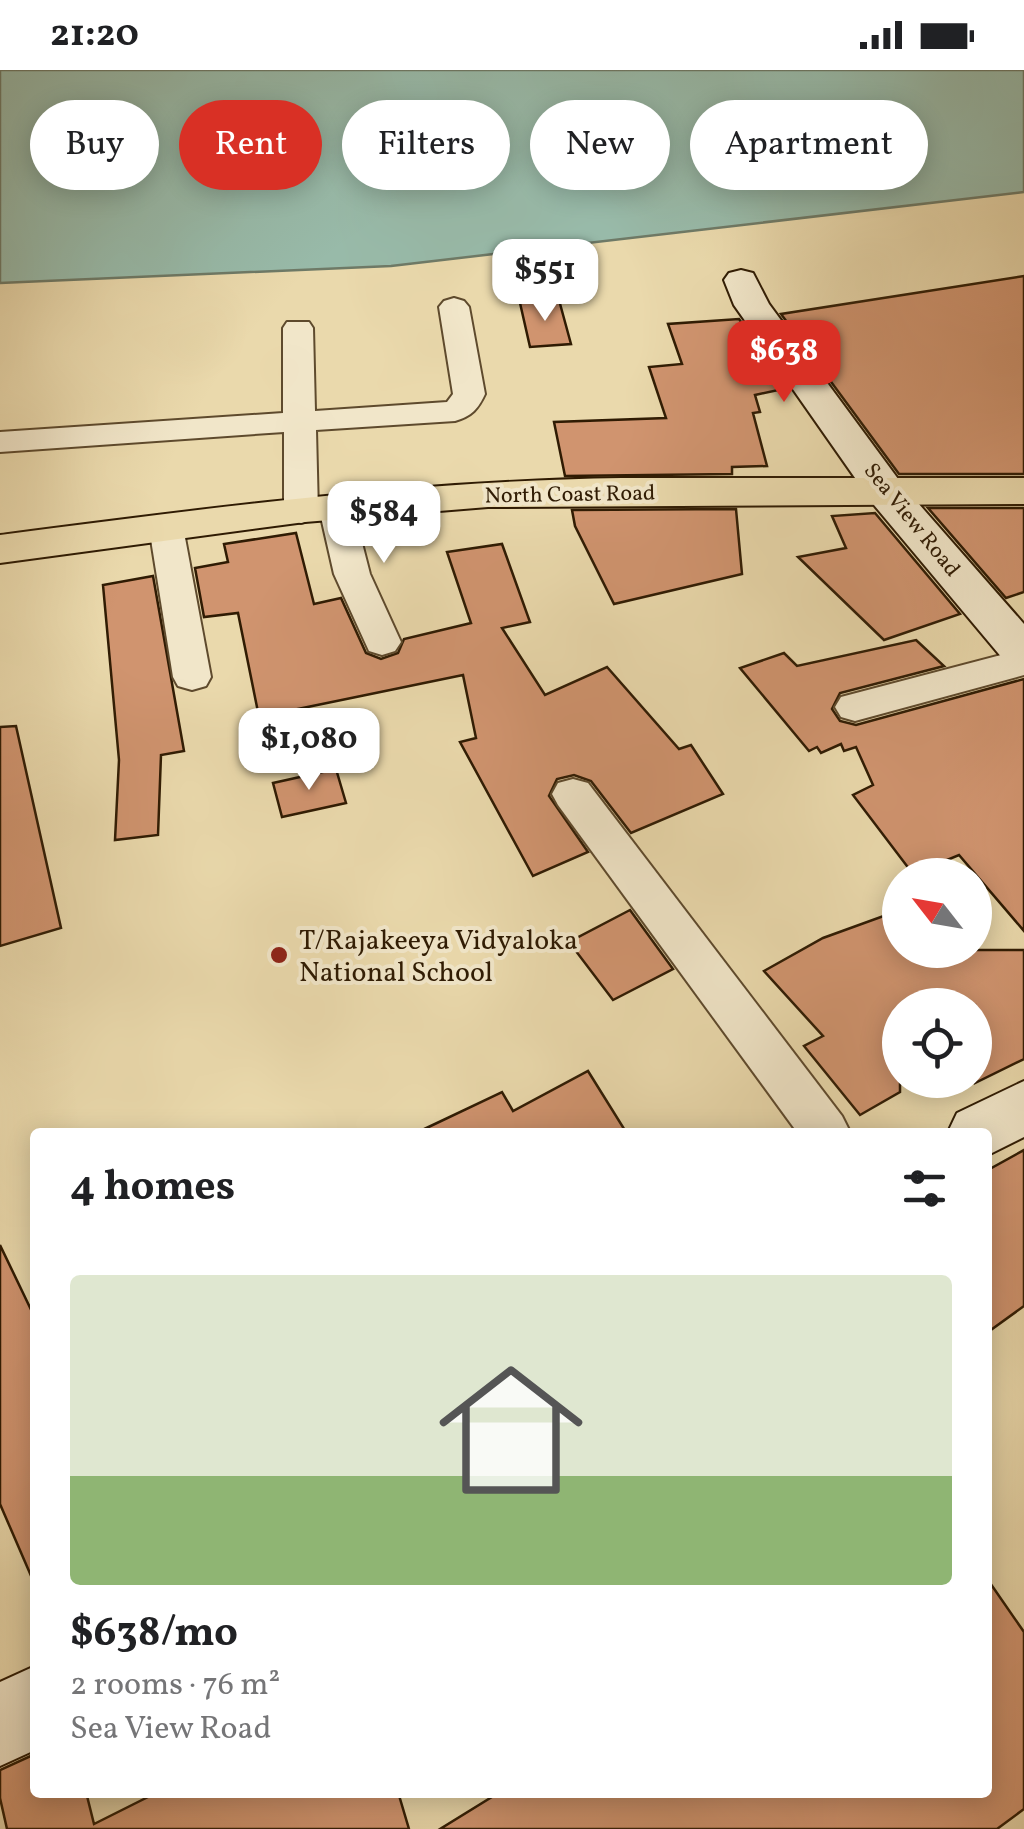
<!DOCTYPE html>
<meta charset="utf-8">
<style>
:root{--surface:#fff;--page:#f6f6f6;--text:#202124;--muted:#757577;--line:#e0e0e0;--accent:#d93025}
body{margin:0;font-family:Vollkorn,serif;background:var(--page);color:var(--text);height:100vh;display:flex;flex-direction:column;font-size:38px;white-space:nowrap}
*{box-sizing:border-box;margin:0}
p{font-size:32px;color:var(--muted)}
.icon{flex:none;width:55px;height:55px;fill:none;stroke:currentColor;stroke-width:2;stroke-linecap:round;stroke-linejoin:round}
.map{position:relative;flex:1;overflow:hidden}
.details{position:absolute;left:30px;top:1058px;width:962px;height:670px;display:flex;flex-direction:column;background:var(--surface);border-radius:10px;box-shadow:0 5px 25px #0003}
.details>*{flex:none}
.banner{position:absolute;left:30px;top:30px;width:965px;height:90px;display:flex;gap:20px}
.needle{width:65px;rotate:301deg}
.controls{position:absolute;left:882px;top:788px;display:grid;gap:20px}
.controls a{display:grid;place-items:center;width:110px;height:110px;border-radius:50%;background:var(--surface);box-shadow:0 5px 25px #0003;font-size:50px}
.price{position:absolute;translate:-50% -85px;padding:0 22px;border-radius:20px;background:#fff;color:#222;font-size:32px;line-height:65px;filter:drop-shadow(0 2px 5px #0008)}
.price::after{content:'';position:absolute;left:50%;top:60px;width:30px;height:22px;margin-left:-15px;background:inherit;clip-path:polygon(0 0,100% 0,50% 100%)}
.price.active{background:var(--accent);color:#fff}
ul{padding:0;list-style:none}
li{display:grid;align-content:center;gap:20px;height:530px;padding:0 40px}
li+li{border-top:2px solid var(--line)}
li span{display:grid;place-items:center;height:310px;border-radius:10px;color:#555}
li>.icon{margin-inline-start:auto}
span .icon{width:180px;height:180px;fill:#fffc;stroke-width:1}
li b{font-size:42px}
h2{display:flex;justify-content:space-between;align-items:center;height:120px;padding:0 40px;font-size:42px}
.chip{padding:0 35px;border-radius:45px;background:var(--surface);box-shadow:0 5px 25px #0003;font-size:35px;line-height:90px}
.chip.active{background:var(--accent);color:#fff}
.status{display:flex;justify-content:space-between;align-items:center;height:70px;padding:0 50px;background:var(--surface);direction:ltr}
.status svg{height:28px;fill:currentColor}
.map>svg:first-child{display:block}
</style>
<div class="status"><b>21:20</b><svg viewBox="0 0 49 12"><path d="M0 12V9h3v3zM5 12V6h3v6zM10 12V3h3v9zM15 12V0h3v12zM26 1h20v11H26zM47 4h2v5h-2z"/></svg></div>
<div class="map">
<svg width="1024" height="1759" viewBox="0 0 1024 1759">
<rect width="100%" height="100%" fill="#ead9ac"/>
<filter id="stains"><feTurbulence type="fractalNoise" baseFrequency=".002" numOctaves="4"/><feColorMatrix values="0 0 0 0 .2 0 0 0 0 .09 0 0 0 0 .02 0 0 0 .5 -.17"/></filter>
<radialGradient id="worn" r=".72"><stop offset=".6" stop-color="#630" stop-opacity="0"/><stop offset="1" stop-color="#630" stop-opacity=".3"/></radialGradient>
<!-- water -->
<polygon fill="#98baa9" stroke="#6e7a67" stroke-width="2.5" points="0,0 1024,0 1024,122 391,196 0,213"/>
<!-- building -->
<g fill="#d0946f" stroke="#2f1b03" stroke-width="2.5">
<polygon points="1024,206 1024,404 899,404 781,244"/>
<polygon points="559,230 571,274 530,277 520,233"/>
<polygon points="739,249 788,318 755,325 760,342 753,343 767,396 732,397 732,404 565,406 554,352 666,348 649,297 682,294 668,254"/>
<polygon points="928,438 1024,438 1024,522 1006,528"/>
<polygon points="736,439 742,504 614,534 575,456 572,440"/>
<polygon points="875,443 960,544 884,570 798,487 846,478 832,446"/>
<polygon points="296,463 314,534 341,528 366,583 381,589 398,583 404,569 471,553 447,482 502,474 530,552 502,558 545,625 607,597 679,679 691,675 723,724 631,763 591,711 574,705 557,709 549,726 588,782 533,806 460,672 476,668 463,605 259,647 238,543 204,547 195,498 228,492 224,474"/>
<polygon points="153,506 184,681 161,685 158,765 115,770 119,690 103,515"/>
<polygon points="916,570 944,596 840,623 832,639 840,651 856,655 1024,609 1024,861 959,785 913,804 853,725 873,715 856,677 844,681 841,674 821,683 817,677 809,681 740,598 784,583 797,596"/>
<polygon points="16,656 61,858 0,876 0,657"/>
<polygon points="336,699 346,733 282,747 273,713"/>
<polygon points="630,840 673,899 613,930 569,872"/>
<polygon points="900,840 900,880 1024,880 1024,989 975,1013 975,935 900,935 900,1022 860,1045 804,976 823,966 764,901 823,868"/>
<polygon points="588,1001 626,1062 418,1062 502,1022 513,1041"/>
<polygon points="1024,1080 1024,1236 988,1262 988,1100"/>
<polygon points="0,1175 35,1248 35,1515 0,1434"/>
<polygon points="988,1510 1024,1562 1024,1739 997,1759 440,1759 500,1722 988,1722"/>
<polygon points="35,1684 35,1722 86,1722 94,1754 158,1722 398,1722 409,1759 7,1759 0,1728 0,1700"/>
</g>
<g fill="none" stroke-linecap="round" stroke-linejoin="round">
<defs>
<g id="street">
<path d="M454 228 464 231 469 237 485 324C478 339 472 346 455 351L316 360 318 442 313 449 301 453 289 449 284 442V362L0 382V362L283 343V258L287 252H309L313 258 315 341 447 332 453 324 439 237 444 231Z"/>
<polygon points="336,427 348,431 353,438 370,504 401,572 395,581 382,585 369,581 334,504 319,438 324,431"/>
<polygon points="166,446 178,449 183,457 211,607 206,616 192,620 178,616 173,607 149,457 154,449"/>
<polygon points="1024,579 1024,605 855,651 841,647 835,637 841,627"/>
<polygon points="573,709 588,713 842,1046 850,1062 797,1062 558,735 552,724 558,713"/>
</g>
<g id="secondary">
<polygon points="741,200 753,203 769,234 904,417 1024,554 1024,600 1008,595 874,435 734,235 724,210 729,203"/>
<polygon points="1024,1011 1024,1067 988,1085 988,1062 948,1062 957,1043"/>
<polygon points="35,1596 35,1680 0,1696 0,1612"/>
</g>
<path id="primary" d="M622 408H1024V434L488 437 305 452 0 493V465C207 438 412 411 622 408Z"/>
</defs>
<!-- street casing -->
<use href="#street" stroke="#5e4a2d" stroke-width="4"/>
<!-- secondary casing -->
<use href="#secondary" stroke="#2f1b03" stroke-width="4"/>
<!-- primary casing -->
<use href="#primary" stroke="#2f1b03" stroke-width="4"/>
<!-- street -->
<use href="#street" fill="#f1e6c9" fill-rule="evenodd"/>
<!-- secondary -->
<use href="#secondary" fill="#f1e6c9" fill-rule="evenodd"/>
<!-- primary -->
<use href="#primary" fill="#ead9ac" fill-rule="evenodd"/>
</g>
<!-- markers -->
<circle fill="#8f2418" stroke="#f1e6c9" stroke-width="4" cx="279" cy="885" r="10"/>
<g text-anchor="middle" stroke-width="8" stroke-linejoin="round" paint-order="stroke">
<!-- far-street labels -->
<g font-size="22" fill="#2f1b03" stroke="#f1e6c9">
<text transform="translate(570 423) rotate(-1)" y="8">North Coast Road</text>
<text transform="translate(913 449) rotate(51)" y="8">Sea View Road</text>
</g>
<!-- poi labels -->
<g font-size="28" fill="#2f1b03" stroke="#f1e6c9" text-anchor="start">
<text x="299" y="879">T/Rajakeeya Vidyaloka<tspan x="299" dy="32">National School</tspan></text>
</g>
</g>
<rect width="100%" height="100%" filter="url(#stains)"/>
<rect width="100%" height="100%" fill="url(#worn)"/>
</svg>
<div class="controls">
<a><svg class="needle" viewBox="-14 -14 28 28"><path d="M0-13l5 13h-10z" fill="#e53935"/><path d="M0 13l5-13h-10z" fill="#757577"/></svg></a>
<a><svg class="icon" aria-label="locate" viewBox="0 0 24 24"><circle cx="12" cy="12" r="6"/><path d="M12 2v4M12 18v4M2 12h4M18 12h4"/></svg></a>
</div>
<b class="price" style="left:545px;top:254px">$551</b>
<b class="price active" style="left:784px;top:335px">$638</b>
<b class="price" style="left:384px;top:496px">$584</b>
<b class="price" style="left:309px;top:723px">$1,080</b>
<div class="banner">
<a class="chip">Buy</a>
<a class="chip active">Rent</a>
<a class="chip">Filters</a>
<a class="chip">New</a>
<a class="chip">Apartment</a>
</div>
<section class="details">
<h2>4 homes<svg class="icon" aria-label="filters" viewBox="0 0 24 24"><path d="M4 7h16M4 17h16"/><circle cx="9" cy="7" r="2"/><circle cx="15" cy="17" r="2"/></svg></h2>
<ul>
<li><span style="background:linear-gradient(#dfe7d0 65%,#8fb573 0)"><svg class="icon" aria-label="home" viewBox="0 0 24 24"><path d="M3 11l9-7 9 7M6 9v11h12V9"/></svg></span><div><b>$638/mo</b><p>2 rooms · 76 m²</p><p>Sea View Road</p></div></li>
</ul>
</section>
</div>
